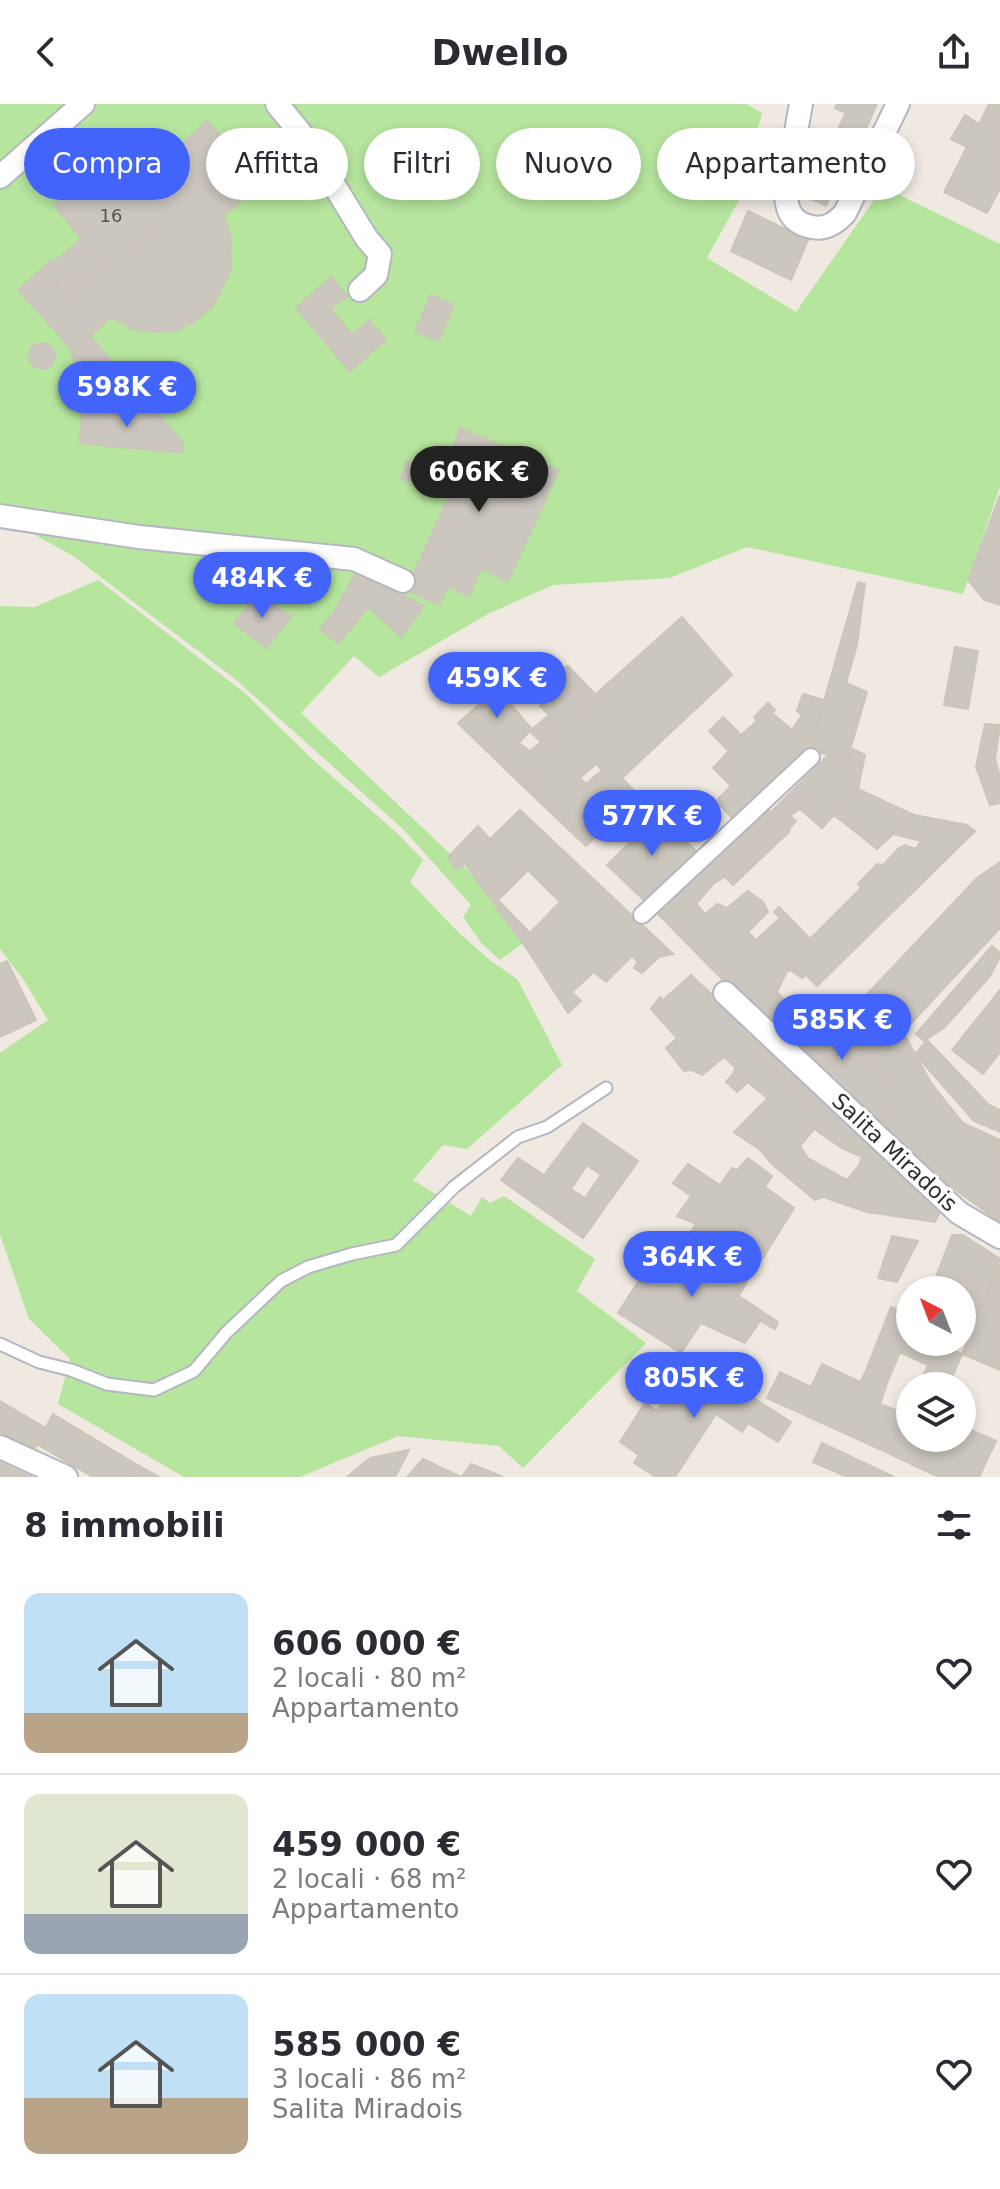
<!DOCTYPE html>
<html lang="it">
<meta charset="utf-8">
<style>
:root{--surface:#fff;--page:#f7f7f7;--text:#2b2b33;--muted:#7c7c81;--line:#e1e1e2;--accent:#4264fb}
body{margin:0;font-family:"DejaVu Sans",sans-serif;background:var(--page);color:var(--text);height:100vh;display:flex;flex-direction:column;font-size:30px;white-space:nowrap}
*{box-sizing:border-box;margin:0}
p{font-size:26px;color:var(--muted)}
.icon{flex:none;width:44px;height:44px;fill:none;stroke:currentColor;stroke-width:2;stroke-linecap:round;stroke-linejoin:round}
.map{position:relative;height:1373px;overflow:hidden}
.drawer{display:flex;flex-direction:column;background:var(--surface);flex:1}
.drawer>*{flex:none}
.banner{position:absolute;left:24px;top:24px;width:952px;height:72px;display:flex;gap:16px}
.needle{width:52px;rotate:318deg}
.tools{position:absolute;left:896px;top:1172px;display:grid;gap:16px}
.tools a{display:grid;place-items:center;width:80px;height:80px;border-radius:50%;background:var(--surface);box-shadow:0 4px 12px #0003;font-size:40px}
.price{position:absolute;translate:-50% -68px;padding:0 18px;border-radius:28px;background:var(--accent);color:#fff;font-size:26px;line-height:52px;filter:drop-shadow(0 2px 4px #0008)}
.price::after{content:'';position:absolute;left:50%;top:48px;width:24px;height:18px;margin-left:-12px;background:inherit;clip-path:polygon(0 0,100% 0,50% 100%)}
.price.current{background:#222;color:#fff}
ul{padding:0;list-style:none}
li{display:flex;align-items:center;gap:24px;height:200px;padding:0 24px}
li+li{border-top:2px solid var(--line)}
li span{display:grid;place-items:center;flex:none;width:224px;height:160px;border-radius:16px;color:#555}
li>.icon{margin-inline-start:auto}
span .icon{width:96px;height:96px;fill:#fffc;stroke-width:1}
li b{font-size:34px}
h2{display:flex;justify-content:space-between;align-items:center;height:96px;padding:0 24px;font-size:34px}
.pill{padding:0 28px;border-radius:36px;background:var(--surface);box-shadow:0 4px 12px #0003;font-size:28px;line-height:72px}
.pill.current{background:var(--accent);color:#fff}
header{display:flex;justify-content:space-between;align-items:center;height:104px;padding:0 24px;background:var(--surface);font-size:36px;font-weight:800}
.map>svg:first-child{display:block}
</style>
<header><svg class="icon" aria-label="back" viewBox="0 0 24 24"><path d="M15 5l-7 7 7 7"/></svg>Dwello<svg class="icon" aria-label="share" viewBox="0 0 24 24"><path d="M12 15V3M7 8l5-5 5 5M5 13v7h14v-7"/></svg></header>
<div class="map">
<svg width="1000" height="1373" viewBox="0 0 1000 1373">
<rect width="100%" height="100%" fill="#efe9e1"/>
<!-- green -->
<g fill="#b6e59e">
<polygon points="0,0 746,0 762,9 739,96 707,154 796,208 883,83 1000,140 1000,383 963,490 747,443 670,474 553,481 488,510 379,573 354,552 301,609 479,777 510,818 518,815 530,834 500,856 482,840 463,813 471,801 404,726 235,575 73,452 26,426 0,416"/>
<polygon points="98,476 246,590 311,654 397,729 423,756 410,778 458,828 490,856 518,876 562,961 467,1045 443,1041 413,1076 471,1112 482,1093 490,1099 504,1092 595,1155 577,1187 646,1239 523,1364 499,1342 398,1332 300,1373 184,1373 58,1300 70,1255 29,1215 0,1131 0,949 48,916 23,875 0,845 0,502 35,503"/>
</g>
<!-- building -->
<g fill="#cbc7bf" stroke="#cbc5ba" stroke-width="2" fill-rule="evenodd">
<polygon points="837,0 877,0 862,33 839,23 846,9 835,4"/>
<polygon points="989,0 1000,0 1000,84 987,109 944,88 967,43 951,35 965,11 979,20"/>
<polygon points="207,17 229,41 205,63 208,67 188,84 185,80 161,101 165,106 151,118 159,127 125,157 115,146 78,179 80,182 42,212 18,186 53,155 55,158 82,134 54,102 113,49 141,80 167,58 164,55"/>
<polygon points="805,32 849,54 826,102 793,86"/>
<polygon points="229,41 262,79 223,112 230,129 231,166 213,202 194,218 175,227 154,228 132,225 111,213 73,247 42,212 80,182 78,179 115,146 125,157 159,127 151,118 165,106 161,101 185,80 188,84 208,67 205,63"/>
<circle cx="411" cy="72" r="19"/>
<circle cx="194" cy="66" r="9"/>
<polygon points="748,107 808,136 791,176 731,147"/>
<circle cx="66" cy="180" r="9"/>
<polygon points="331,173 347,192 330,205 352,231 369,216 386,235 350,267 296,204"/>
<polygon points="431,191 454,201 438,237 415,227"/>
<polygon points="91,233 118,264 97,281 71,251"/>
<circle cx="42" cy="252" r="13"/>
<polygon points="83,300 155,306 183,339 183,349 79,339"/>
<polygon points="460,324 559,366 508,477 481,464 469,492 448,482 439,501 406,486 452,386 401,375 407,357 443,371"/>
<polygon points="1000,391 1000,501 984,496 968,476"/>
<polygon points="356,468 424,502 401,533 369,503 338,539 320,525 333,510"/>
<polygon points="858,478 865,480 857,541 846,579 867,588 847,656 810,646"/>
<polygon points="258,489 291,513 266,544 234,519"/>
<path d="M682 513 732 571 622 674 639 692 586 742 525 684 564 647 550 631ZM596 660 602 666 586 680 580 674Z"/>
<polygon points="955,543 978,547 968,605 944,601"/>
<polygon points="568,562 595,590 541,638 530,627 549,611 540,602 561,581 552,571"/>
<polygon points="509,567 517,592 511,601 532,625 499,659 458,619 494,588 492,570"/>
<polygon points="803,590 824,596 810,646 734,716 716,697 731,682 713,664 729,647 709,627 723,613 741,631 757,617 754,613 768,599 775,606 772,609 792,626 802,611 797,607"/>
<polygon points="985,620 1000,621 995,655 1000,672 1000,699 990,701 976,663"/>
<polygon points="550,631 564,647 525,684 499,659 519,639 530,647"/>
<polygon points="853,645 865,651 858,685 822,724 800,705 790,712 796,717 788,726 771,708 828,651 847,656"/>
<polygon points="858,685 914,711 877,745 834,711"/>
<polygon points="764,701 790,727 733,781 707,757"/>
<path d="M520 706 673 850 659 853 642 869 634 864 638 858 632 852 606 878 594 868 572 888 581 897 568 909 527 845 465 760 457 766 448 753 478 722 490 735ZM528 766 560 798 530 829 498 796Z"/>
<polygon points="658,711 697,748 646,798 607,761"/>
<polygon points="914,711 967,721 975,727 817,882 806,871 802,874 790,866 786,869 777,888 793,907 777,924 732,885 796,820 810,835 861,784 858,780 877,760 883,761 899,744 905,741 916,745 921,737 893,730"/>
<polygon points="707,757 724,773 713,780 696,800 705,810 717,800 727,804 748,787 763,798 768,808 748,828 756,836 780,814 774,808 779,803 796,820 732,885 654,806"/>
<polygon points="1000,758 1000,824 873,960 834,925 977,774"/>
<polygon points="992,842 1000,849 1000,853 990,872 945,923 924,937 916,930"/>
<polygon points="7,857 36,916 0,933 0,860"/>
<polygon points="691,871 794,968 768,995 748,978 737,988 726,978 734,969 735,963 724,953 702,971 692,966 684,967 666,944 677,934 651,905 660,893 663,896"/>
<polygon points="1000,886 1000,948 983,970 952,946"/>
<polygon points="802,896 908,991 879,1019 777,924"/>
<polygon points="903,928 931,979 963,1019 1000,1036 1000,1118 917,1058 879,1019 908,991 873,960"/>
<polygon points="927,936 989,1001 1000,1006 1000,1028 974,1017 915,950"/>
<path d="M794 968 939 1110 935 1118 867 1108 823 1093 815 1096 772 1060 760 1046 734 1028ZM814 1025 842 1044 862 1053 859 1062 847 1076 808 1054 800 1042Z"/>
<path d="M583 1019 638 1057 583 1134 501 1076 518 1054 544 1071ZM587 1061 601 1071 585 1094 571 1085Z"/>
<polygon points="748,1054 772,1072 765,1083 794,1104 761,1157 748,1148 734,1162 704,1146 687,1134 696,1120 677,1112 691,1092 673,1079 688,1060 720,1081 732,1064 737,1066"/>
<polygon points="952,1131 963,1131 1000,1155 970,1231 962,1228 962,1186 931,1186"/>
<polygon points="892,1132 918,1137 897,1178 878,1174"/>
<polygon points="661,1142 696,1161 704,1146 752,1168 739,1192 778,1218 775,1225 760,1217 745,1239 701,1219 681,1249 618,1209"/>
<polygon points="1000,1160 1000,1266 962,1250"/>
<polygon points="891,1203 910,1211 910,1227 894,1220 886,1242 900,1248 887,1279 865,1269"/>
<polygon points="894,1220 910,1227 910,1238 935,1238 962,1250 948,1282 919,1282 928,1261 886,1242"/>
<polygon points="691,1254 791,1318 778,1338 748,1319 742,1328 716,1310 675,1373 656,1373 634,1359 639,1351 620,1338 645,1299 657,1307"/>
<polygon points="822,1260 860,1278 865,1269 887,1279 880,1300 906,1310 888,1349 767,1294 780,1268 811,1283"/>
<polygon points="0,1297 46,1324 35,1344 0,1328"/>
<polygon points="910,1301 910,1334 927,1334 915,1362 888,1349"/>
<polygon points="53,1310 134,1359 125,1373 93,1373 37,1340"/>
<polygon points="962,1322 996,1337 979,1373 939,1373 915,1362 927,1334 962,1334"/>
<polygon points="822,1339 894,1373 847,1373 813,1358"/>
<polygon points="409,1346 395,1373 347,1373 370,1354"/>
<polygon points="423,1355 461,1373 407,1373"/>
<polygon points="0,1359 32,1373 0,1373"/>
<polygon points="134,1359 159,1373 125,1373"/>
<polygon points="471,1360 503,1373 462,1373"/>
</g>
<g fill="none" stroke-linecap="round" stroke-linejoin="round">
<defs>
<polyline id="service" points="0,1240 39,1258 71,1266 107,1280 154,1286 194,1267 226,1229 281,1177 308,1163 352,1150 396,1141 454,1083 518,1033 547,1023 606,984"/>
<polyline id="pedestrian" points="642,811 811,653"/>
<g id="minor">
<polyline points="277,0 307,37 367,135 380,150 376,171 360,186"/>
<path d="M801 0C798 17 795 33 792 50 787 77 775 116 812 123 826 126 836 119 845 109L898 0"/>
<polyline points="0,73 83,0"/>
<polyline points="0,412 139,433 354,455 403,477"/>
<polyline points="725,889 959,1109 1000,1133"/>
<polyline points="0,1343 66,1373"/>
</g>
</defs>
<!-- service casing -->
<use href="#service" stroke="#b4b7c1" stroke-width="15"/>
<!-- pedestrian casing -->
<use href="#pedestrian" stroke="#b4b7c1" stroke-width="20"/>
<!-- minor casing -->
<use href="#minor" stroke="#b4b7c1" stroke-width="26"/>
<!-- service -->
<use href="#service" stroke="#fff" stroke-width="11"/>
<!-- pedestrian -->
<use href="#pedestrian" stroke="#fff" stroke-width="16"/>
<!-- minor -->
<use href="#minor" stroke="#fff" stroke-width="22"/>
</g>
<g text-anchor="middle" stroke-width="6" stroke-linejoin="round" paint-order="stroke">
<!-- number labels -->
<g font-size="18" fill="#555452">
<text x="111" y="118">16</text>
</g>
<!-- street labels -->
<g font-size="22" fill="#2e2e2e" stroke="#fff">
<text transform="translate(895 1048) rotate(43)" y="8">Salita Miradois</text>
</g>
</g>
</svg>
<div class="tools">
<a><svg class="needle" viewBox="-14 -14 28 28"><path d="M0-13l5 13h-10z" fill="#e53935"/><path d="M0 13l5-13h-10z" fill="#7c7c81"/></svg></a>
<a><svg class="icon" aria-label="layers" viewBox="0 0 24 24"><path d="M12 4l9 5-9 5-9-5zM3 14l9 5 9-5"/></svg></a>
</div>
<b class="price" style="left:127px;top:325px">598K €</b>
<b class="price current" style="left:479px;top:410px">606K €</b>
<b class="price" style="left:262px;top:516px">484K €</b>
<b class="price" style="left:497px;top:616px">459K €</b>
<b class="price" style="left:652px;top:754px">577K €</b>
<b class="price" style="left:842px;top:958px">585K €</b>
<b class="price" style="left:692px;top:1195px">364K €</b>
<b class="price" style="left:694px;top:1316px">805K €</b>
<div class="banner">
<a class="pill current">Compra</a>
<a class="pill">Affitta</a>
<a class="pill">Filtri</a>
<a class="pill">Nuovo</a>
<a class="pill">Appartamento</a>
</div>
</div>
<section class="drawer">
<h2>8 immobili<svg class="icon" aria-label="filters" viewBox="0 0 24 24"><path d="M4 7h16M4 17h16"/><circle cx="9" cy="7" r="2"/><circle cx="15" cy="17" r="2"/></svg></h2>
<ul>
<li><span style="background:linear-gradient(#bfe0f5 75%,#b9a48a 0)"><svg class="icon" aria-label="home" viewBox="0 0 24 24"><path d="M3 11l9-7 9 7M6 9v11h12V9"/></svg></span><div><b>606 000 €</b><p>2 locali · 80 m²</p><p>Appartamento</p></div><svg class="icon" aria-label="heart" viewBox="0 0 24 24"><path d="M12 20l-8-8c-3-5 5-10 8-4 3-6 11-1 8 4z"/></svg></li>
<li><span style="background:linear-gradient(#dfe7d0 75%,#9aa5b1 0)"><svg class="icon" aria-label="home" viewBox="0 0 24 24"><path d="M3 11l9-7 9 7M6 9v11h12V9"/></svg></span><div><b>459 000 €</b><p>2 locali · 68 m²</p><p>Appartamento</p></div><svg class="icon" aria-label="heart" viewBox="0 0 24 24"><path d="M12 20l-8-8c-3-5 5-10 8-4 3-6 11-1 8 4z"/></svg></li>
<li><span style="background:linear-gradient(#bfe0f5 65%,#b9a48a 0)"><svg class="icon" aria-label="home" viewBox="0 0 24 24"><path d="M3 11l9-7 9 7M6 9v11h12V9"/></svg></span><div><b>585 000 €</b><p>3 locali · 86 m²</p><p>Salita Miradois</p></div><svg class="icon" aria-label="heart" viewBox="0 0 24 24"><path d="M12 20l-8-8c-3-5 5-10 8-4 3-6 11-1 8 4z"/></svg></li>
</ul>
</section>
